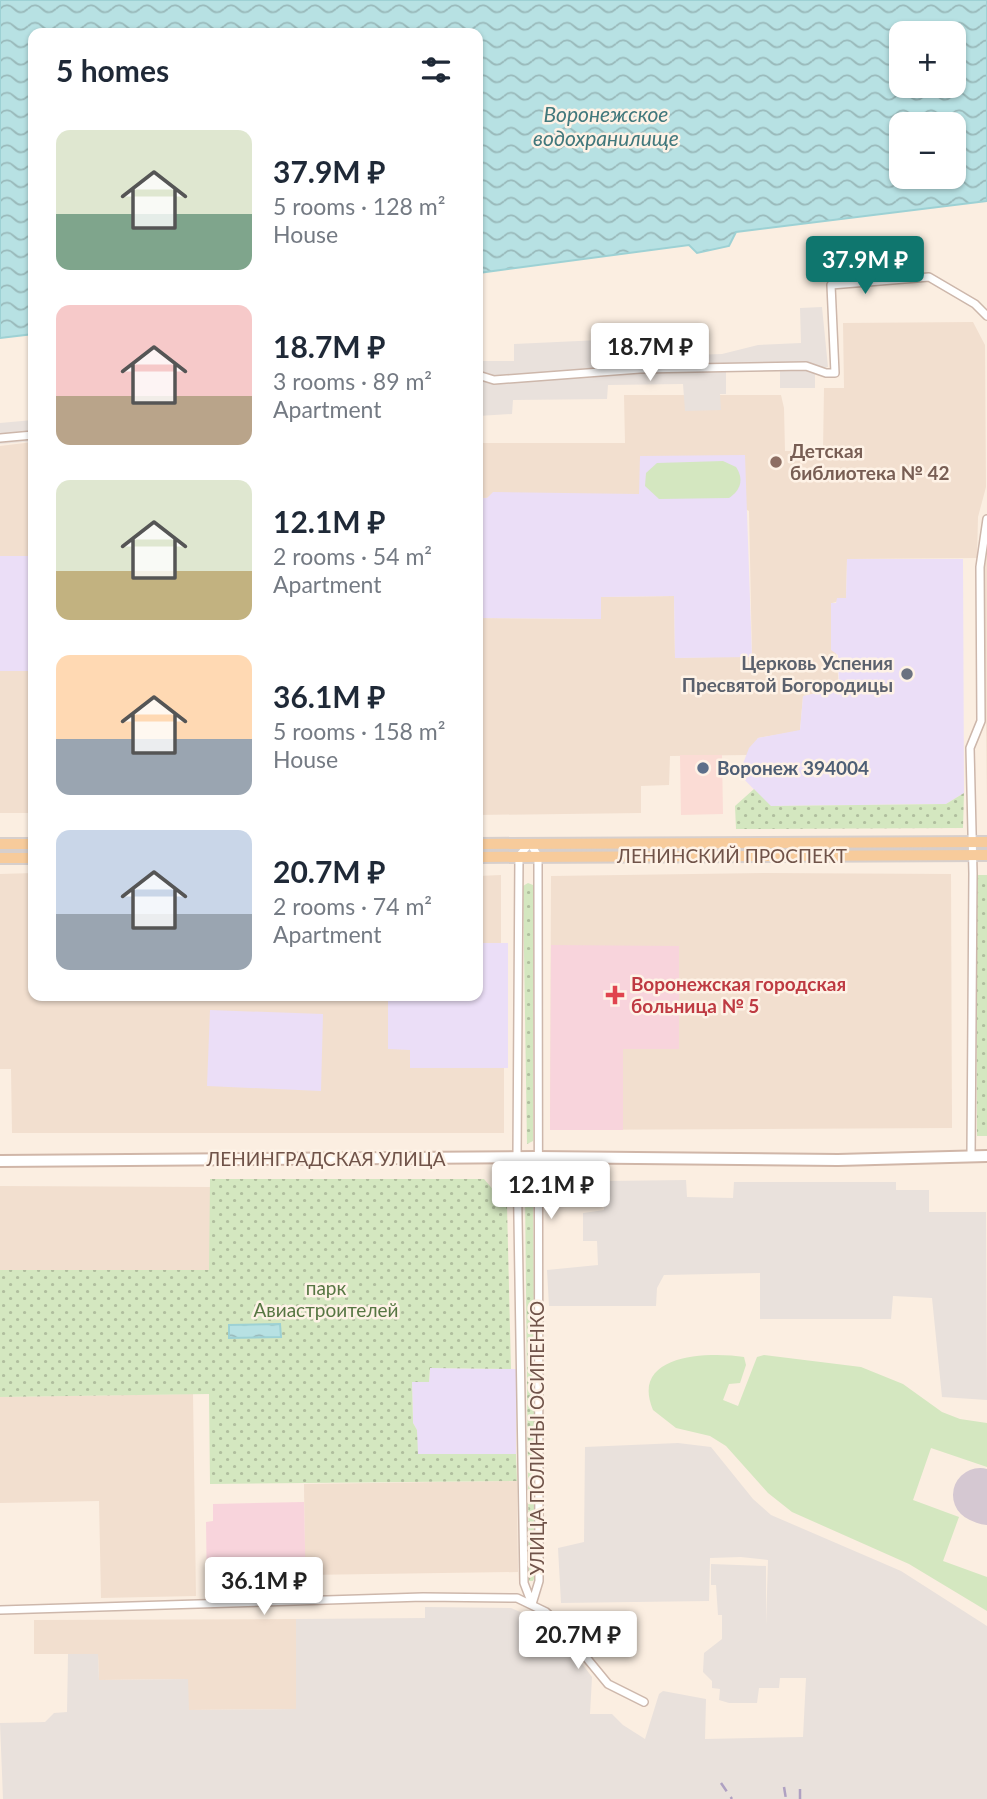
<!DOCTYPE html>
<meta charset="utf-8">
<style>
:root{--surface:#fff;--page:#f2f2f3;--text:#1f2937;--muted:#747a83;--accent:#0f766e}
body{margin:0;font-family:Lato,sans-serif;background:var(--page);color:var(--text);height:100vh;display:flex;flex-direction:column;font-size:26px;white-space:nowrap}
*{box-sizing:border-box;margin:0}
p{font-size:23px;color:var(--muted)}
.icon{flex:none;width:38px;height:38px;fill:none;stroke:currentColor;stroke-width:2;stroke-linecap:round;stroke-linejoin:round}
.map{position:relative;flex:1;overflow:hidden}
.drawer{position:absolute;left:28px;top:28px;width:455px;height:973px;display:flex;flex-direction:column;background:var(--surface);border-radius:14px;box-shadow:0 2px 5px #0004}
.drawer>*{flex:none}
.controls{position:absolute;left:889px;top:21px;display:grid;gap:14px}
.controls a{display:grid;place-items:center;width:77px;height:77px;border-radius:14px;background:var(--surface);box-shadow:0 2px 5px #0004;font-size:35px}
.price{position:absolute;translate:-50% -60px;padding:0 16px;border-radius:7px;background:#fff;color:#222;font-size:23px;line-height:46px;filter:drop-shadow(0 2px 4px #0008)}
.price::after{content:'';position:absolute;left:50%;top:42px;width:21px;height:16px;margin-left:-10px;background:inherit;clip-path:polygon(0 0,100% 0,50% 100%)}
.price.selected{background:var(--accent);color:#fff}
ul{padding:0;list-style:none}
li{display:flex;align-items:center;gap:21px;height:175px;padding:0 28px}
li span{display:grid;place-items:center;flex:none;width:196px;height:140px;border-radius:14px;color:#555}
li>.icon{margin-inline-start:auto}
span .icon{width:84px;height:84px;fill:#fffc;stroke-width:1}
li b{font-size:30px}
h2{display:flex;justify-content:space-between;align-items:center;height:84px;padding:0 28px;font-size:30px}
.map>svg:first-child{display:block}
</style>
<div class="map">
<svg width="987" height="1799" viewBox="0 0 987 1799">
<defs>
<pattern id="park-dots" width="8" height="8" patternUnits="userSpaceOnUse" patternTransform="scale(1.75)"><rect width="8" height="8" fill="#d4e7c0"/><path d="M2 2h.1M6 6h.1" fill="none" stroke="#b0be9e" stroke-width="1.8" stroke-linecap="round"/></pattern>
<pattern id="water-waves" width="16" height="10" patternUnits="userSpaceOnUse" patternTransform="scale(1.75)"><rect width="16" height="10" fill="#b7e1e3"/><path d="M0 5q4-4 8 0t8 0" fill="none" stroke="#99b9ba"/></pattern>
</defs>
<rect width="100%" height="100%" fill="#fbeee1"/>
<!-- residential -->
<g fill="#f2dfcf">
<polygon points="973,322 985,345 986,487 978,517 977,558 847,559 846,599 832,603 839,688 803,696 800,731 758,738 747,755 670,756 669,785 641,786 641,813 478,815 478,618 600,619 601,597 674,596 675,658 752,656 749,511 640,456 640,494 478,498 478,443 625,443 624,395 781,395 784,408 785,451 823,451 824,388 844,388 843,323"/>
<polygon points="33,442 33,556 0,556 0,446"/>
<polygon points="987,553 987,801 984,571"/>
<rect x="0" y="671" width="33" height="142"/>
<polygon points="33,873 33,996 388,996 388,1049 410,1049 411,1068 504,1068 504,1133 12,1133 11,1069 0,1069 0,874"/>
<polygon points="765,873 951,874 952,1128 550,1130 551,876"/>
<polygon points="501,875 501,943 478,943 478,876"/>
<polygon points="0,1186 210,1187 210,1270 0,1270"/>
<polygon points="193,1394 196,1596 101,1598 99,1501 0,1503 0,1397"/>
<polygon points="517,1481 518,1572 305,1575 304,1484"/>
<polygon points="296,1619 296,1709 188,1710 188,1679 99,1680 98,1654 34,1654 34,1620"/>
</g>
<!-- commercial -->
<polygon fill="#fbdcd5" points="680,755 722,755 723,814 681,815"/>
<!-- industrial -->
<g fill="#e9e1dc">
<polygon points="822,307 828,367 815,368 815,388 780,388 780,370 726,371 726,394 720,394 721,410 685,411 683,384 608,385 607,399 513,400 512,414 478,416 478,361 514,361 514,344 622,339 622,329 635,328 636,338 689,338 690,355 722,354 758,345 801,343 800,308"/>
<polygon points="33,420 33,441 0,444 0,423"/>
<polygon points="686,1180 687,1197 733,1198 734,1182 896,1182 896,1190 929,1190 929,1212 986,1212 987,1400 942,1397 932,1298 893,1296 891,1319 760,1319 760,1273 664,1275 657,1288 656,1306 549,1306 547,1270 598,1265 597,1241 583,1241 583,1213 604,1210 606,1181"/>
<polygon points="678,1443 711,1447 753,1499 771,1515 901,1571 987,1626 987,1799 3,1799 0,1723 45,1722 54,1713 67,1712 68,1654 98,1654 99,1680 188,1679 189,1710 296,1709 296,1619 425,1618 425,1607 511,1608 553,1626 592,1677 590,1714 612,1714 623,1725 645,1739 659,1694 663,1691 706,1699 705,1739 803,1737 806,1678 780,1678 779,1688 759,1688 757,1703 729,1703 719,1700 720,1689 712,1688 712,1681 703,1672 704,1653 722,1639 722,1615 718,1615 716,1585 711,1585 711,1564 766,1566 766,1625 768,1560 741,1557 710,1558 709,1601 561,1603 558,1548 584,1542 585,1447"/>
</g>
<!-- education -->
<g fill="#ebdef7">
<polygon points="745,455 752,657 675,658 674,596 601,597 601,619 478,618 478,498 487,498 493,492 639,494 640,456"/>
<rect x="0" y="556" width="33" height="115"/>
<polygon points="847,559 963,559 964,793 946,804 770,806 739,774 749,748 758,738 800,730 803,696 839,688 838,655 831,650 831,603 836,603 837,598 846,598"/>
<polygon points="478,943 508,943 508,1068 410,1068 410,1050 388,1049 388,996 478,996"/>
<polygon points="210,1010 323,1014 321,1091 207,1086"/>
<polygon points="430,1368 516,1369 516,1454 417,1455 417,1430 413,1423 412,1382 429,1382"/>
</g>
<!-- medical -->
<g fill="#f8d4dc">
<polygon points="551,945 679,946 679,1049 623,1049 623,1130 550,1130"/>
<polygon points="304,1502 306,1592 207,1594 206,1522 213,1521 213,1504"/>
</g>
<!-- grass -->
<g fill="#d4e7c0">
<path d="M723 461 736 467C744 479 741 490 729 498L659 499 645 486 646 473 657 463Z"/>
<path d="M764 1355 861 1367 903 1384 942 1412 960 1419 987 1423V1467L931 1448 913 1500 959 1517 943 1561 987 1577V1611L909 1564 792 1512 768 1493 726 1446 710 1436 676 1428 653 1410C629 1353 710 1352 744 1357L746 1365 740 1383 729 1384 723 1400 738 1406 757 1357Z"/>
</g>
<!-- park -->
<g fill="url(#park-dots)">
<polygon points="754,789 771,806 946,804 964,793 963,828 736,829 735,806"/>
<polygon points="976,875 987,875 987,1136 977,1136"/>
<polygon points="528,883 533,885 533,1141 527,1144 523,886"/>
<polygon points="210,1179 484,1179 507,1206 511,1369 430,1368 429,1382 412,1382 413,1423 417,1430 418,1454 516,1454 517,1481 210,1484 209,1394 0,1397 0,1270 209,1270"/>
<polygon points="525,1192 533,1192 536,1575 533,1581 529,1581"/>
</g>
<!-- water -->
<g fill="url(#water-waves)" stroke="#9dd1d4" stroke-width="2" fill-rule="evenodd">
<path d="M0 0H987V201L736 232 729 246 697 253 689 245 478 273V33H33V334L0 338ZM901 33H954V86H901ZM901 124H954V177H901Z"/>
<polygon points="280,1324 281,1337 229,1338 229,1325"/>
</g>
<g fill="none" stroke-linecap="round" stroke-linejoin="round">
<!-- runway -->
<polyline stroke="#d5c8d2" stroke-width="54" points="980,1495 987,1498"/>
<defs>
<g id="minor">
<polyline points="478,375 494,380 640,369 806,366 826,373 835,373 831,285 929,277 975,304 987,316"/>
<polyline points="0,438 33,435"/>
<polygon points="530,843 538,856 538,877 539,1581 532,1604 524,1583 517,1157 519,856"/>
<polyline points="971,1156 973,873 970,748 981,721 980,567 987,519"/>
<polyline points="0,1610 423,1597 517,1598 546,1612 557,1622 608,1684 644,1702"/>
</g>
<polyline id="secondary" points="0,1161 536,1157 838,1160 987,1156"/>
<g id="primary">
<polyline points="0,844 33,844"/>
<polyline points="478,844 987,842"/>
<polyline points="478,857 987,855"/>
<polyline points="0,858 33,858"/>
</g>
</defs>
<!-- minor casing -->
<use href="#minor" stroke="#cdb7ab" stroke-width="10"/>
<!-- secondary casing -->
<use href="#secondary" stroke="#d0b6a8" stroke-width="14"/>
<!-- primary casing -->
<use href="#primary" stroke="#d7cfcc" stroke-width="14"/>
<!-- minor -->
<use href="#minor" stroke="#fff" stroke-width="7"/>
<!-- secondary -->
<use href="#secondary" stroke="#fff" stroke-width="10"/>
<!-- primary -->
<use href="#primary" stroke="#f7cb9b" stroke-width="10"/>
<!-- rail -->
<g stroke="#afa1c2" stroke-width="2.5" stroke-dasharray="10 7" stroke-linecap="butt">
<polyline points="721,1783 732,1799"/>
<polyline points="784,1787 786,1799"/>
<polyline points="800,1799 800,1788"/>
</g>
</g>
<!-- markers -->
<circle fill="#8d6e63" stroke="#fef2e6" stroke-width="2.5" cx="776" cy="462" r="7"/>
<circle fill="#6b7280" stroke="#fef2e6" stroke-width="2.5" cx="907" cy="674" r="7"/>
<circle fill="#5c6f8a" stroke="#fef2e6" stroke-width="2.5" cx="703" cy="768" r="7"/>
<path fill="#e0444e" stroke="#fef2e6" stroke-width="2.5" d="M611.5 984.5h7v7h7v7h-7v7h-7v-7h-7v-7h7z"/>
<g text-anchor="middle" stroke-width="5" stroke-linejoin="round" paint-order="stroke">
<!-- education labels -->
<g font-size="19" font-weight="bold" fill="#785e54" stroke="#fef2e6" text-anchor="start">
<text x="790" y="458">Детская<tspan x="790" dy="22">библиотека № 42</tspan></text>
</g>
<!-- worship labels -->
<g font-size="19" font-weight="bold" fill="#5b616d" stroke="#fef2e6" text-anchor="end">
<text x="893" y="670">Церковь Успения<tspan x="893" dy="22">Пресвятой Богородицы</tspan></text>
</g>
<!-- service labels -->
<g font-size="19" font-weight="bold" fill="#4e5e75" stroke="#fef2e6" text-anchor="start">
<text x="717" y="775">Воронеж 394004</text>
</g>
<!-- street labels -->
<g font-size="19" fill="#705349" stroke="#fef2e6">
<text x="732" y="863">ЛЕНИНСКИЙ ПРОСПЕКТ</text>
<text x="326" y="1166">ЛЕНИНГРАДСКАЯ УЛИЦА</text>
<text transform="translate(537 1438) rotate(-90)" y="7">УЛИЦА ПОЛИНЫ ОСИПЕНКО</text>
</g>
<!-- health labels -->
<g font-size="19" font-weight="bold" fill="#be3a42" stroke="#fef2e6" text-anchor="start">
<text x="631" y="991">Воронежская городская<tspan x="631" dy="22">больница № 5</tspan></text>
</g>
<!-- park labels -->
<g font-size="19" fill="#567642" stroke="#fef2e6">
<text x="326" y="1295">парк<tspan x="326" dy="22">Авиастроителей</tspan></text>
</g>
<!-- water labels -->
<g font-size="21" font-style="italic" fill="#41787c" stroke="#fef2e6">
<text x="606" y="122">Воронежское<tspan x="606" dy="24">водохранилище</tspan></text>
</g>
</g>
</svg>
<div class="controls">
<a>+</a>
<a>−</a>
</div>
<b class="price selected" style="left:865px;top:296px">37.9M ₽</b>
<b class="price" style="left:650px;top:383px">18.7M ₽</b>
<b class="price" style="left:551px;top:1221px">12.1M ₽</b>
<b class="price" style="left:264px;top:1617px">36.1M ₽</b>
<b class="price" style="left:578px;top:1671px">20.7M ₽</b>
<section class="drawer">
<h2>5 homes<svg class="icon" aria-label="filters" viewBox="0 0 24 24"><path d="M4 7h16M4 17h16"/><circle cx="9" cy="7" r="2"/><circle cx="15" cy="17" r="2"/></svg></h2>
<ul>
<li><span style="background:linear-gradient(#dfe7d0 60%,#7fa58c 0)"><svg class="icon" aria-label="home" viewBox="0 0 24 24"><path d="M3 11l9-7 9 7M6 9v11h12V9"/></svg></span><div><b>37.9M ₽</b><p>5 rooms · 128 m²</p><p>House</p></div></li>
<li><span style="background:linear-gradient(#f6c9c9 65%,#b9a48a 0)"><svg class="icon" aria-label="home" viewBox="0 0 24 24"><path d="M3 11l9-7 9 7M6 9v11h12V9"/></svg></span><div><b>18.7M ₽</b><p>3 rooms · 89 m²</p><p>Apartment</p></div></li>
<li><span style="background:linear-gradient(#dfe7d0 65%,#c2b280 0)"><svg class="icon" aria-label="home" viewBox="0 0 24 24"><path d="M3 11l9-7 9 7M6 9v11h12V9"/></svg></span><div><b>12.1M ₽</b><p>2 rooms · 54 m²</p><p>Apartment</p></div></li>
<li><span style="background:linear-gradient(#ffd9b3 60%,#9aa5b1 0)"><svg class="icon" aria-label="home" viewBox="0 0 24 24"><path d="M3 11l9-7 9 7M6 9v11h12V9"/></svg></span><div><b>36.1M ₽</b><p>5 rooms · 158 m²</p><p>House</p></div></li>
<li><span style="background:linear-gradient(#c9d6e8 60%,#9aa5b1 0)"><svg class="icon" aria-label="home" viewBox="0 0 24 24"><path d="M3 11l9-7 9 7M6 9v11h12V9"/></svg></span><div><b>20.7M ₽</b><p>2 rooms · 74 m²</p><p>Apartment</p></div></li>
</ul>
</section>
</div>
